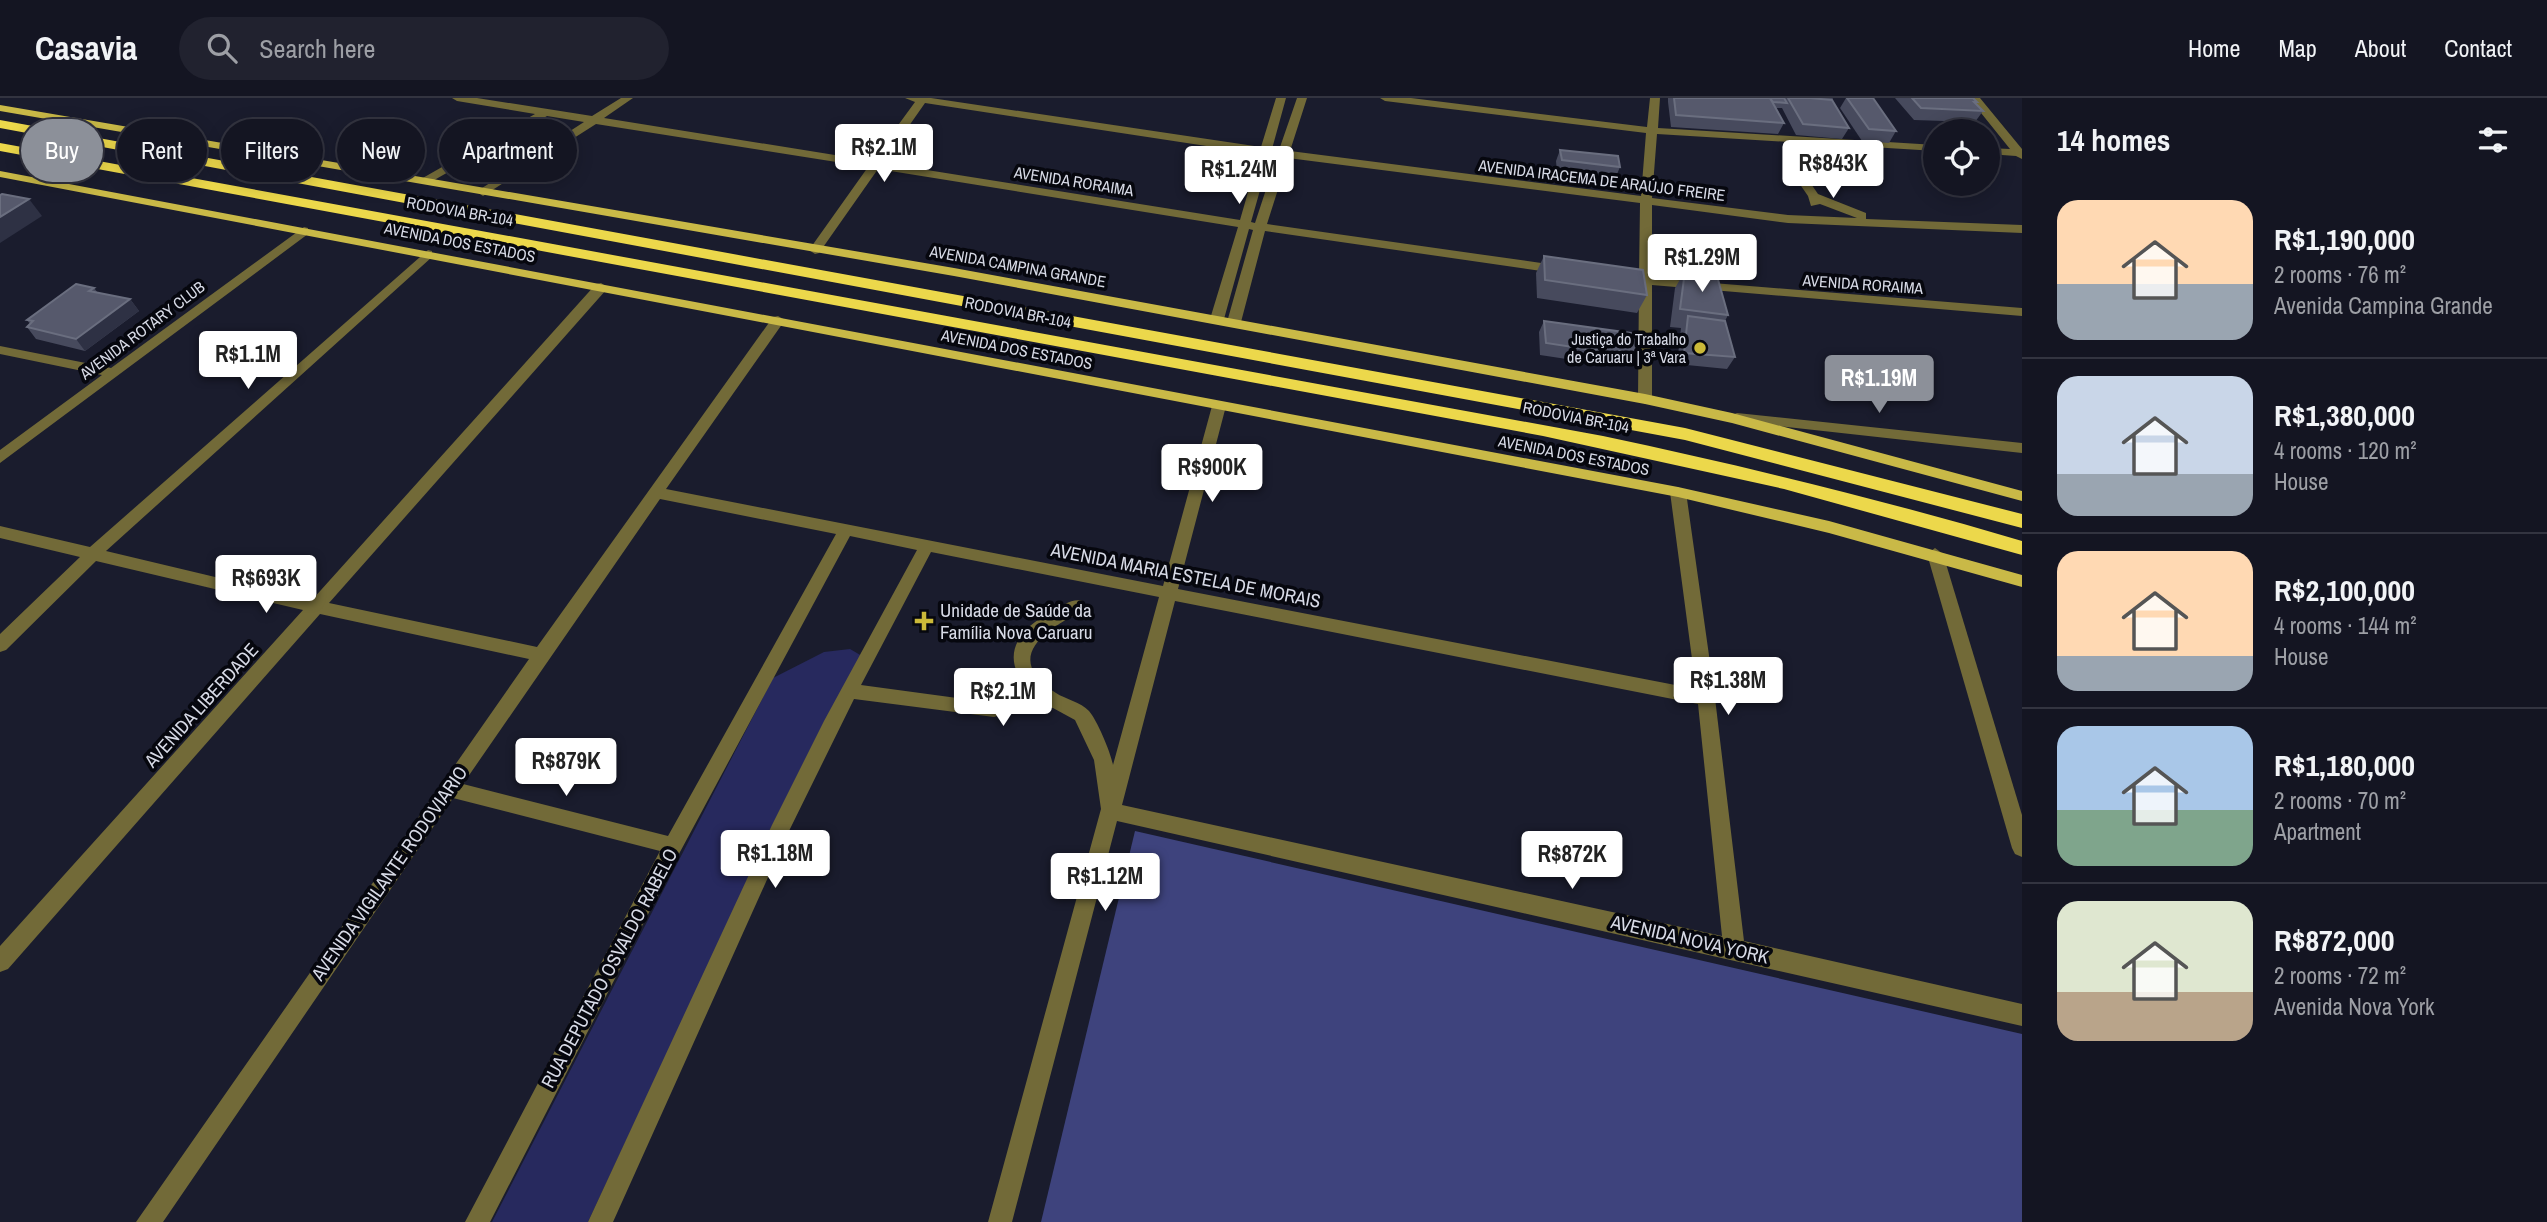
<!DOCTYPE html>
<meta charset="utf-8">
<style>
:root{--surface:#141522;--page:#21222f;--text:#f1f3f6;--muted:#9d9fa5;--line:#333440;--accent:#8c9099}
body{margin:0;font-family:"Archivo Narrow",sans-serif;background:var(--page);color:var(--text);height:100vh;display:flex;flex-direction:column;font-size:26px;white-space:nowrap}
*{box-sizing:border-box;margin:0}
p{font-size:23px;color:var(--muted)}
.icon{flex:none;width:38px;height:38px;fill:none;stroke:currentColor;stroke-width:2;stroke-linecap:round;stroke-linejoin:round}
.map{position:relative;flex:1;overflow:hidden}
.panel{display:flex;flex-direction:column;background:var(--surface);width:525px}
.panel>*{flex:none}
.hud{position:absolute;left:21px;top:21px;width:665px;height:63px;display:flex;gap:14px}
.fabs{position:absolute;left:1923px;top:21px;display:grid;gap:14px}
.fabs a{display:grid;place-items:center;width:77px;height:77px;border-radius:50%;background:var(--surface);box-shadow:0 4px 18px #0003,0 0 0 2px var(--line);font-size:35px}
.price{position:absolute;translate:-50% -60px;padding:0 16px;border-radius:7px;background:#fff;color:#222;font-size:23px;line-height:46px;filter:drop-shadow(0 2px 4px #0008)}
.price::after{content:'';position:absolute;left:50%;top:42px;width:21px;height:16px;margin-left:-10px;background:inherit;clip-path:polygon(0 0,100% 0,50% 100%)}
.price.selected{background:var(--accent);color:#fff}
ul{padding:0;list-style:none}
li{display:flex;align-items:center;gap:21px;height:175px;padding:0 35px}
li+li{border-top:2px solid var(--line)}
li span{display:grid;place-items:center;flex:none;width:196px;height:140px;border-radius:21px;color:#555}
li>.icon{margin-inline-start:auto}
span .icon{width:84px;height:84px;fill:#fffc;stroke-width:1}
li b{font-size:30px}
h2{display:flex;justify-content:space-between;align-items:center;height:84px;padding:0 35px;font-size:30px}
.pill{padding:0 24px;border-radius:32px;background:var(--surface);box-shadow:0 4px 18px #0003,0 0 0 2px var(--line);font-size:24px;line-height:63px}
.pill.selected{background:var(--accent);color:#fff}
header{display:flex;align-items:center;gap:42px;box-sizing:border-box;height:98px;padding:0 35px;background:var(--surface);border-bottom:2px solid var(--line)}
header strong{font-size:33px}
nav{display:flex;gap:38px;margin-inline-start:auto;font-size:24px}
.search{width:490px;height:63px;background:var(--page);display:flex;align-items:center;gap:18px;box-sizing:border-box;padding:0 24px;border-radius:38px;color:var(--muted);font-size:26px}
main{display:flex;flex:1;min-height:0}
.map>svg:first-child{display:block}
</style>
<header>
<strong>Casavia</strong>
<div class="search"><svg class="icon" aria-label="search" viewBox="0 0 24 24"><circle cx="10" cy="10" r="6"/><path d="M15 15l6 6"/></svg>Search here</div>
<nav><a>Home</a><a>Map</a><a>About</a><a>Contact</a></nav>
</header>
<main>
<div class="map">
<svg width="2022" height="1124" viewBox="0 0 2022 1124">
<rect width="100%" height="100%" fill="#1a1c2d"/>
<!-- green -->
<polygon fill="#27295e" points="850,551 862,558 754,770 588,1124 492,1124 773,580 824,554"/>
<!-- forest -->
<polygon fill="#3e437d" points="1135,733 2022,936 2022,1124 1041,1124"/>
<g fill="none" stroke-linecap="round" stroke-linejoin="round">
<!-- minor -->
<g fill="#726a38" fill-rule="evenodd">
<path d="M452 0H477L592 18 621 0H633L604 20 872 63 915 4 905 0H931L1261 49 1276 0H1286L1272 51 1279 52 1297 0H1307L1290 53 1641 98 1646 35 1385 3 1380 0H1411L1647 29 1650 0H1660L1658 30 1936 47V53L1657 36 1652 100 1788 117 1857 120 1820 106 1811 108 1808 98 1786 66 1792 63 1796 64 1818 96 1866 115V121L2022 127V135L1788 125 1652 107V180L2022 210V218L1652 187V301L1645 306 1638 301 1639 186 1621 185 1615 181 1621 177 1639 179 1640 105 1288 60 1267 126 1562 168 1568 172 1562 176 1265 133 1241 224 1234 228 1227 224 1253 132 1249 131 1224 221 1217 225 1210 221 1238 129 878 71 819 155 815 156 809 152 868 69 596 26 483 98 477 94 479 92 584 24 547 18 429 85H421V81L535 16 457 3ZM925 5 1259 56 1240 122 883 65ZM1270 57 1277 58 1255 125 1251 124Z"/>
<polygon points="1969,0 1980,0 2022,51 2022,61 2016,58 1988,56 1988,50 2010,51"/>
<polygon points="304,129 308,130 308,136 0,365 0,352 102,277 0,256 0,248 111,270"/>
<path d="M428 152 432 153V159L106 453 312 502 596 186 601 185 607 189 606 192 329 505 537 549 773 219 778 218 785 222 666 391 1163 488 1212 308 1219 303 1226 308 1178 491 1696 591 1670 394 1678 389 1686 394 1715 600 1744 843 2022 906V928L1117 723 1012 1124H988L1101 711 1094 662 1075 622 1053 610 1036 606 994 619 854 601 788 735 613 1124H588L772 727 824 623 917 452 850 438 680 754 490 1124H465L660 753 453 700 163 1124H136L529 561 320 516 8 871 0 874V848L303 512 96 463 6 552 0 554V536L80 459 0 440V428L90 449ZM660 401 836 436 668 738 463 686ZM931 454 1159 499 1113 667C1111 655 1097 622 1089 613 1081 604 1065 601 1056 595 1001 560 1046 531 1083 513L1085 508 1083 503C1072 500 1062 508 1053 513 1017 531 998 559 1030 593L994 605 861 587ZM1175 503 1698 606 1722 838 1122 707Z"/>
<polygon points="1737,315 2022,345 2022,355 1732,323 1730,320 1732,317"/>
<polygon points="1935,450 1943,456 2022,717 2022,759 2015,756 2012,750 1927,456"/>
</g>
<!-- major -->
<g fill="#c9b947" fill-rule="evenodd">
<polygon points="0,7 954,170 1645,296 1732,315 2022,393 2022,403 1732,325 1645,306 954,178 0,13"/>
<polygon points="0,73 1678,389 1829,423 2022,477 2022,489 1829,435 1678,399 0,79"/>
</g>
<!-- highway -->
<g fill="#ecd84b" fill-rule="evenodd">
<polygon points="0,22 1685,330 2022,416 2022,430 1685,342 0,30"/>
<path d="M0 45 1603 338C1744 368 1884 402 2022 443V457L1784 391 1543 338 0 53Z"/>
</g>
</g>
<!-- wall -->
<g fill="#474a5d">
<polygon points="1668,0 1833,0 1832,2 1849,30 1842,41 1796,37 1782,10 1776,10 1784,25 1778,36 1671,29 1668,4"/>
<polygon points="1846,0 1873,0 1896,33 1889,45 1862,43 1840,10"/>
<polygon points="1895,0 1973,0 1977,4 1976,6 1983,13 1975,24 1914,22"/>
<polygon points="1560,52 1620,69 1615,81 1557,74 1556,63"/>
<polygon points="1544,158 1647,197 1637,215 1537,200 1536,175"/>
<polygon points="1685,173 1728,217 1725,223 1735,259 1727,271 1677,266 1681,230 1670,229 1675,190"/>
<polygon points="94,190 98,195 130,201 139,213 85,253 36,241 27,229 30,226 27,222"/>
<polygon points="1544,223 1640,256 1634,268 1615,265 1613,268 1540,257 1539,234"/>
</g>
<!-- shaded-wall -->
<g fill="#2e3144">
<polygon points="29,101 42,118 0,145 0,119"/>
<polygon points="130,201 139,213 85,253 76,241"/>
</g>
<!-- building -->
<g fill="#56596c" stroke="#6a6e7f" stroke-width="2">
<polygon points="1674,0 1770,0 1784,25 1676,17"/>
<polygon points="1770,0 1784,0 1787,5 1773,4"/>
<polygon points="1788,0 1810,0 1832,2 1849,30 1803,26"/>
<polygon points="1847,0 1873,0 1896,33 1869,31"/>
<polygon points="1912,0 1973,0 1977,4 1974,4 1983,13 1921,10"/>
<polygon points="1560,52 1618,58 1620,69 1562,62"/>
<polygon points="2,96 29,101 0,119 0,97"/>
<polygon points="1544,158 1643,172 1647,197 1545,182"/>
<polygon points="1685,173 1717,178 1728,217 1680,211"/>
<polygon points="76,186 94,190 89,193 130,201 76,241 27,229 33,223 27,222"/>
<polygon points="1688,218 1725,223 1735,259 1684,255"/>
<polygon points="1544,223 1638,236 1640,256 1619,253 1619,256 1546,245"/>
</g>
<!-- markers -->
<g fill="#cbb939" stroke="#06070e" stroke-width="2.5">
<circle cx="1700" cy="250" r="7"/>
<path d="M920.5 512.5h7v7h7v7h-7v7h-7v-7h-7v-7h7z"/>
</g>
<g text-anchor="middle" stroke-width="7" stroke-linejoin="round" paint-order="stroke">
<!-- far-street labels -->
<g font-size="16" fill="#d7dae6" stroke="#06070e">
<text transform="translate(1602 82) rotate(7)" y="6">AVENIDA IRACEMA DE ARAÚJO FREIRE</text>
<text transform="translate(1074 83) rotate(9)" y="6">AVENIDA RORAIMA</text>
<text transform="translate(460 113) rotate(10)" y="6">RODOVIA BR-104</text>
<text transform="translate(460 144) rotate(11)" y="6">AVENIDA DOS ESTADOS</text>
<text transform="translate(1018 168) rotate(10)" y="6">AVENIDA CAMPINA GRANDE</text>
<text transform="translate(1863 186) rotate(4)" y="6">AVENIDA RORAIMA</text>
<text transform="translate(1018 214) rotate(11)" y="6">RODOVIA BR-104</text>
<text transform="translate(142 232) rotate(-37)" y="6">AVENIDA ROTARY CLUB</text>
<text transform="translate(1017 251) rotate(11)" y="6">AVENIDA DOS ESTADOS</text>
<text transform="translate(1576 319) rotate(11)" y="6">RODOVIA BR-104</text>
<text transform="translate(1574 357) rotate(11)" y="6">AVENIDA DOS ESTADOS</text>
</g>
<!-- far-poi labels -->
<g font-size="16" fill="#d7dae6" stroke="#06070e" text-anchor="end">
<text x="1686" y="247">Justiça do Trabalho<tspan x="1686" dy="18">de Caruaru | 3ª Vara</tspan></text>
</g>
<!-- street labels -->
<g font-size="19" fill="#d7dae6" stroke="#06070e">
<text transform="translate(1186 477) rotate(11)" y="7">AVENIDA MARIA ESTELA DE MORAIS</text>
<text transform="translate(201 607) rotate(-48)" y="7">AVENIDA LIBERDADE</text>
<text transform="translate(389 775) rotate(-55)" y="7">AVENIDA VIGILANTE RODOVIARIO</text>
<text transform="translate(1690 841) rotate(13)" y="7">AVENIDA NOVA YORK</text>
<text transform="translate(609 870) rotate(-62)" y="7">RUA DEPUTADO OSVALDO RABELO</text>
</g>
<!-- poi labels -->
<g font-size="19" fill="#d7dae6" stroke="#06070e" text-anchor="start">
<text x="940" y="519">Unidade de Saúde da<tspan x="940" dy="22">Família Nova Caruaru</tspan></text>
</g>
</g>
</svg>
<div class="fabs">
<a><svg class="icon" aria-label="locate" viewBox="0 0 24 24"><circle cx="12" cy="12" r="6"/><path d="M12 2v4M12 18v4M2 12h4M18 12h4"/></svg></a>
</div>
<b class="price" style="left:884px;top:86px">R$2.1M</b>
<b class="price" style="left:1833px;top:102px">R$843K</b>
<b class="price" style="left:1239px;top:108px">R$1.24M</b>
<b class="price" style="left:1702px;top:196px">R$1.29M</b>
<b class="price" style="left:248px;top:293px">R$1.1M</b>
<b class="price selected" style="left:1879px;top:317px">R$1.19M</b>
<b class="price" style="left:1212px;top:406px">R$900K</b>
<b class="price" style="left:266px;top:517px">R$693K</b>
<b class="price" style="left:1728px;top:619px">R$1.38M</b>
<b class="price" style="left:1003px;top:630px">R$2.1M</b>
<b class="price" style="left:566px;top:700px">R$879K</b>
<b class="price" style="left:775px;top:792px">R$1.18M</b>
<b class="price" style="left:1572px;top:793px">R$872K</b>
<b class="price" style="left:1105px;top:815px">R$1.12M</b>
<div class="hud">
<a class="pill selected">Buy</a>
<a class="pill">Rent</a>
<a class="pill">Filters</a>
<a class="pill">New</a>
<a class="pill">Apartment</a>
</div>
</div>
<section class="panel">
<h2>14 homes<svg class="icon" aria-label="filters" viewBox="0 0 24 24"><path d="M4 7h16M4 17h16"/><circle cx="9" cy="7" r="2"/><circle cx="15" cy="17" r="2"/></svg></h2>
<ul>
<li><span style="background:linear-gradient(#ffd9b3 60%,#9aa5b1 0)"><svg class="icon" aria-label="home" viewBox="0 0 24 24"><path d="M3 11l9-7 9 7M6 9v11h12V9"/></svg></span><div><b>R$1,190,000</b><p>2 rooms · 76 m²</p><p>Avenida Campina Grande</p></div></li>
<li><span style="background:linear-gradient(#c9d6e8 70%,#9aa5b1 0)"><svg class="icon" aria-label="home" viewBox="0 0 24 24"><path d="M3 11l9-7 9 7M6 9v11h12V9"/></svg></span><div><b>R$1,380,000</b><p>4 rooms · 120 m²</p><p>House</p></div></li>
<li><span style="background:linear-gradient(#ffd9b3 75%,#9aa5b1 0)"><svg class="icon" aria-label="home" viewBox="0 0 24 24"><path d="M3 11l9-7 9 7M6 9v11h12V9"/></svg></span><div><b>R$2,100,000</b><p>4 rooms · 144 m²</p><p>House</p></div></li>
<li><span style="background:linear-gradient(#a9c7e8 60%,#7fa58c 0)"><svg class="icon" aria-label="home" viewBox="0 0 24 24"><path d="M3 11l9-7 9 7M6 9v11h12V9"/></svg></span><div><b>R$1,180,000</b><p>2 rooms · 70 m²</p><p>Apartment</p></div></li>
<li><span style="background:linear-gradient(#dfe7d0 65%,#b9a48a 0)"><svg class="icon" aria-label="home" viewBox="0 0 24 24"><path d="M3 11l9-7 9 7M6 9v11h12V9"/></svg></span><div><b>R$872,000</b><p>2 rooms · 72 m²</p><p>Avenida Nova York</p></div></li>
</ul>
</section>
</main>
